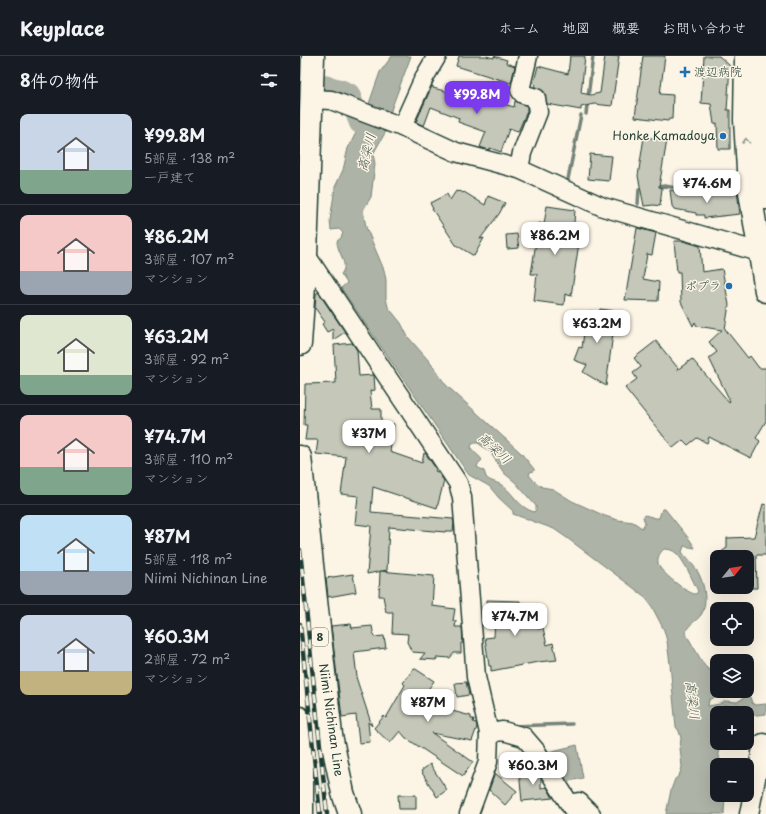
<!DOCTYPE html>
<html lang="ja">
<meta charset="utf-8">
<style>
:root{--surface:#171b24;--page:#242831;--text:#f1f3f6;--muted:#9ea1a6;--line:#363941;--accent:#7c3aed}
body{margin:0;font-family:"Playpen Sans","Klee One",sans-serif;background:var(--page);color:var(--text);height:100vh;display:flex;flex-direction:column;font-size:15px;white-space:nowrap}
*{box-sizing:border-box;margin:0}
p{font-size:13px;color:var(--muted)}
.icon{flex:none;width:22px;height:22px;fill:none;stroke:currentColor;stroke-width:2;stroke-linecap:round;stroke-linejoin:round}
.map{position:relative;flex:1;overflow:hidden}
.sheet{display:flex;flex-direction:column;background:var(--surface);width:300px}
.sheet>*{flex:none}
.needle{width:26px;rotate:60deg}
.fabs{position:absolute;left:410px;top:494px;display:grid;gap:8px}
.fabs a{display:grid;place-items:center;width:44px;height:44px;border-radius:8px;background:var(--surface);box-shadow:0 4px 16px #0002;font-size:20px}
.price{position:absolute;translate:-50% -34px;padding:0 9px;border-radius:8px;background:#fff;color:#222;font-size:13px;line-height:26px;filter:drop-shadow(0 1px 2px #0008)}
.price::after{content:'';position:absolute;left:50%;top:24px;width:12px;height:9px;margin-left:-6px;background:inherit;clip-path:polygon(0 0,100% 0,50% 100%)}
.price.on{background:var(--accent);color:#fff}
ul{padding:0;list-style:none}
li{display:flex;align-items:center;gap:12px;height:100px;padding:0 20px}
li+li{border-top:1px solid var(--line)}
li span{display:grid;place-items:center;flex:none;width:112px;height:80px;border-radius:8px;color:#555}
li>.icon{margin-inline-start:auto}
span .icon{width:48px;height:48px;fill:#fffc;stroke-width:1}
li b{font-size:17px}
h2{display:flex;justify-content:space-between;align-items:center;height:48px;padding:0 20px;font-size:17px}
header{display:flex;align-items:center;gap:24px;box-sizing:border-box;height:56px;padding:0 20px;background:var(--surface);border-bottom:1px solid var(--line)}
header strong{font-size:19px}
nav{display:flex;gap:22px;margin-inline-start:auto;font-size:14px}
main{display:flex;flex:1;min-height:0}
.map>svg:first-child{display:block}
</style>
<header>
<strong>Keyplace</strong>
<nav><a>ホーム</a><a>地図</a><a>概要</a><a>お問い合わせ</a></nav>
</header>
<main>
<section class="sheet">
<h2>8件の物件<svg class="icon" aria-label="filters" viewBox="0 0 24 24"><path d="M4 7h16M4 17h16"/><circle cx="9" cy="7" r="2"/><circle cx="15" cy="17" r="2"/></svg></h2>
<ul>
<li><span style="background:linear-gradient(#c9d6e8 70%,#7fa58c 0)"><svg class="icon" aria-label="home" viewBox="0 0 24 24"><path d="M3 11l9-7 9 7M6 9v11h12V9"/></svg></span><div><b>¥99.8M</b><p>5部屋 · 138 m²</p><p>一戸建て</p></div></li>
<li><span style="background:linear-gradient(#f6c9c9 70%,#9aa5b1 0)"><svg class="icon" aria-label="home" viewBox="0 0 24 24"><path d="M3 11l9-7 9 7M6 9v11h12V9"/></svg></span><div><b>¥86.2M</b><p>3部屋 · 107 m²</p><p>マンション</p></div></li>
<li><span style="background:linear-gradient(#dfe7d0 75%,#7fa58c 0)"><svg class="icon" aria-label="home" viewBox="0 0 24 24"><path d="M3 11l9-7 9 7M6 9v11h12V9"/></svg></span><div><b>¥63.2M</b><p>3部屋 · 92 m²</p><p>マンション</p></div></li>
<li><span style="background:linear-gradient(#f6c9c9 65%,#7fa58c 0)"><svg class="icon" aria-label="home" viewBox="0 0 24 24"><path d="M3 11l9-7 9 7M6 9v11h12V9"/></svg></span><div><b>¥74.7M</b><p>3部屋 · 110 m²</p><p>マンション</p></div></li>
<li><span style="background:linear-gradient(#bfe0f5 70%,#9aa5b1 0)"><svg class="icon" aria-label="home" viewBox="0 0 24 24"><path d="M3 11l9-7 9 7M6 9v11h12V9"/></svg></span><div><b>¥87M</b><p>5部屋 · 118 m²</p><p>Niimi Nichinan Line</p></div></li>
<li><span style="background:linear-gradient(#c9d6e8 70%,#c2b280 0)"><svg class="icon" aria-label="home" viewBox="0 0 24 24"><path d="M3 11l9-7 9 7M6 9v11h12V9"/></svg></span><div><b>¥60.3M</b><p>2部屋 · 72 m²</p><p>マンション</p></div></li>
</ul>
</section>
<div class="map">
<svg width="466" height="758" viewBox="0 0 466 758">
<rect width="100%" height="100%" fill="#fcf5e5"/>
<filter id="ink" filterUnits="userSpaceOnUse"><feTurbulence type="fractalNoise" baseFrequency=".025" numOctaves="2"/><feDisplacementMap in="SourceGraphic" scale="8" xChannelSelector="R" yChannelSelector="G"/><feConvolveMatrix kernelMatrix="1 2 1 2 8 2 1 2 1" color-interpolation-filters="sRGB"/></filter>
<g filter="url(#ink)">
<!-- water -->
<g fill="#aeb3a7" stroke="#758479" fill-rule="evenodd">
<path d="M92 0H111L92 51 85 77 73 98 75 108 71 141 63 154 66 171 84 214 86 224V242L88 251 101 267 108 281 129 305 146 329 221 397 234 413V415L230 416 229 419 234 425 242 431 253 433 272 445 305 460 318 464 333 466 342 472 345 467 343 461 345 459 355 462H359L362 453H365L390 484 395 492 384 490 382 496C386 502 392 507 396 513 403 523 408 543 403 555 400 564 390 566 386 575V578L404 609 408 613 416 617 417 619V635H420L418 640 409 644 408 650 420 648 425 645 437 646 447 640 450 641 452 647 455 649 466 648V658L447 660V657H439L436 652 426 649C422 651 416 653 413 657 410 665 416 671 417 678 418 688 418 698 421 709H417V739H425L424 758H366L371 734 375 723 379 720 382 711 380 692 381 682 379 675 376 671 370 608 367 585 364 574 351 549 344 540 331 530 267 482 254 473 213 458V455L199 442 189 430 169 419 41 232 47 227 41 218C50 208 37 197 37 185L41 182 43 177 39 173 31 174 30 165 35 131 43 114 48 92 57 75 58 70 64 62 80 16ZM175 387H178L190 396 204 417 215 426 236 450V454L234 456C218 451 215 439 203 430 198 426 190 426 186 421 185 419 185 417 184 415L177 411 178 408 182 404C180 400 174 397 171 392L172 388ZM364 493C368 493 373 494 376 497 383 502 394 527 398 535L396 538C389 539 362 517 359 510 356 504 359 497 364 493Z"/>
<polygon points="277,689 283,722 265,726 248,696"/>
</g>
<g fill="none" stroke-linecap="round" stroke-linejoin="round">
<!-- stream -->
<g stroke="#758479" stroke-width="3.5">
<polyline points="286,58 293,0"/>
<polyline points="268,123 281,59"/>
<polyline points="355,131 365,130 399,136 435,131"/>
<polyline points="338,148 339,133 345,132"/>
<polyline points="212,670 272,668"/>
</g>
<!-- river -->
<polyline stroke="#aeb3a7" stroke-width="22" points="0,15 24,30 40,34 49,38 60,67 71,74"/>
</g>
<!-- building -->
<g fill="#c5c7b9" stroke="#1f3d34">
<polygon points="159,0 186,0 194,2 194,0 207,4 206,7 215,10 211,27 156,10"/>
<polygon points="270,0 285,0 281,37 291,39 300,37 305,0 319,0 312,50 294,48 281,51 281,54 247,48 244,36 235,31 234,26 238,10 268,18"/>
<polygon points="343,0 365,0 360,38 373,39 372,63 369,63 368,65 335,61"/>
<polygon points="404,0 419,0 430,10 427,54 430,54 430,93 418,93 417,67 414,68 411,48 401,47"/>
<polygon points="132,30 133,30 133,32 196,48 196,46 214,51 215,45 227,50 227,55 218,76 209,73 201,96 190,92 189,94 180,91 186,76 158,66 159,62 131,51 124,70 116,66"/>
<polygon points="344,81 367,84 359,131 362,132 360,150 354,149 344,150 338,120"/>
<polygon points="290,98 312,100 309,125 288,123"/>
<polygon points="370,134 397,140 437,135 440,158 404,162 404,159 396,159 396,157 374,153 372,150"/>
<polygon points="156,135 159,136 160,135 163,137 164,136 185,149 188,140 205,147 199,158 180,183 184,182 174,200 156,189 132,153 133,153 130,147 147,138 150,144"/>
<polygon points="247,150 275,154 273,179 280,180 271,240 265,238 264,249 234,245 237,218 231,218 239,167 244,168"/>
<polygon points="337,172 356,177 352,199 347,198 343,223 359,226 358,245 325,244"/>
<polygon points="217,178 219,192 207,193 206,179"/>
<polygon points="374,185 383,185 400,190 402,216 422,213 429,249 425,273 448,302 450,300 459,312 466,312 466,365 456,382 460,385 451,402 409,381 407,387 397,382 388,389 383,384 373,392 325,332 337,323 333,317 341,311 334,302 356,285 378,312 377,314 392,303 429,346 430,345 409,302 417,296 409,286 422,274 397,270 395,266 393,270 381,246 380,216 377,216"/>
<polygon points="18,236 45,276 33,284 33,273 27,276 22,268 25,266 15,252 16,238"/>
<polygon points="300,253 316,255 306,330 283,316 287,309 274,304 279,291 282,292 286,261 288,262 289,255 299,256"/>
<polygon points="52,287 57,294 59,320 74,319 75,334 70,335 72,353 81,353 81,366 94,368 90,396 122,407 124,397 126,398 136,413 135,415 138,416 144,425 137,452 73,431 71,456 153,463 154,467 153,475 145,475 145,476 89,471 87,514 67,518 71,470 55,468 58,440 41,438 46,401 16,398 18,384 5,384 7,369 4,369 5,328 36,327 34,289"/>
<polygon points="463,448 466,449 466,499 456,499 457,532 447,532 447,501 414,501 427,492 427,482 454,481"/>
<polygon points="80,515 134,520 132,550 155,553 153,565 156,565 155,571 162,571 163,587 161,587 161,597 154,597 150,602 137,601 137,604 120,603 125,597 112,596 107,586 108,578 92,577 93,556 86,556 83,540 79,540"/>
<polygon points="53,518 56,536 28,541 26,522"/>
<polygon points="187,544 220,545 220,558 232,558 232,560 238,560 238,573 243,572 247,589 253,587 257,604 238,606 191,615 191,610 189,610 185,582 194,581 195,562 186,561"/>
<polygon points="51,568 52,572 72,570 74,581 84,580 86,592 54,596 57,621 56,621 72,670 68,666 70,686 59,687 56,659 42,661 31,570"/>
<polygon points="114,612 134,625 127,635 137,644 122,647 171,660 171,663 174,663 173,666 176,667 177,671 172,685 132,677 173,706 163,720 106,682 100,675 90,687 74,672 84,660 86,662 105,629 103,627"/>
<polygon points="166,626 169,639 157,641 155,627"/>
<polygon points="130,708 147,734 137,741 121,715"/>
<polygon points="235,713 241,722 241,732 247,731 253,742 222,745 219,715"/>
<polygon points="196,718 217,735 205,749 189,734 194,720"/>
<polygon points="98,739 116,739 116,753 99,753"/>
</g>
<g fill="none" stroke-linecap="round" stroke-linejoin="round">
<defs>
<g id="minor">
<polyline points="11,43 31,44 102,71 156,96 219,113 303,151 466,198"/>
<polyline points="102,71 124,22 137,0"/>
<polyline points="219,113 222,97 238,56 236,42 223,38 220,34 228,0"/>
<polyline points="6,199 158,427 162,441 176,621 189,677 188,706 169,758"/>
<polyline points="0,660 4,696 4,758"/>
<polyline points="189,677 203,675 224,681 236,695 276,758"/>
<polyline points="271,749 279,746 291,758"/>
<polyline points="449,758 463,687 466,688"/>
</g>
<g id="major">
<polyline points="0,288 6,199 13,0"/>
<polyline points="0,401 31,679 43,737 50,758"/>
</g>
<g id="highway">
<polyline points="446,0 445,64 449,130 466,235"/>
<path d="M462 0C458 48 462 95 466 142"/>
</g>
</defs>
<!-- minor casing -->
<use href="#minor" stroke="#1f3d34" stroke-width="21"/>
<!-- major casing -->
<use href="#major" stroke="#1f3d34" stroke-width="25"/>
<!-- highway casing -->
<use href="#highway" stroke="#1f3d34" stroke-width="25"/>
<!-- minor -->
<use href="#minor" stroke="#fcf5e5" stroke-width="18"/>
<!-- major -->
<use href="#major" stroke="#fcf5e5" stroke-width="22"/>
<!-- highway -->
<use href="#highway" stroke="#fcf5e5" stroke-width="22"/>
<defs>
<g id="rail">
<polyline points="0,494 27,758"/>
<polyline points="0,568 20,758"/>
</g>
</defs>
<!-- rail casing -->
<use href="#rail" stroke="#1f3d34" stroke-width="4.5"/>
<!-- rail -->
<use href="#rail" stroke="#fcf5e5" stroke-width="3" stroke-dasharray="9" stroke-linecap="butt"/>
</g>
<!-- one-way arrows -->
<defs><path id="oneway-chevron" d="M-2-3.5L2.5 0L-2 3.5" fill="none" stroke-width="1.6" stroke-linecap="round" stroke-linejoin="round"/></defs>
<use stroke="#8e998c" href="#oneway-chevron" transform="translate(446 85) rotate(-94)"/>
</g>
<!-- markers -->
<g fill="#1f6fb2" stroke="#fcf5e5" stroke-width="1.5">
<path d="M383 10h4v4h4v4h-4v4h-4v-4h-4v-4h4z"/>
<circle cx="423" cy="80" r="4"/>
<circle cx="429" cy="230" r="4"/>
</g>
<g text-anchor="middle" stroke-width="3" stroke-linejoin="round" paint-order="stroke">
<!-- shield labels -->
<rect fill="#fcf5e5" stroke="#617469" stroke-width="1" x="12" y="572" width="16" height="18" rx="3"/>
<g font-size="11" font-weight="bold" fill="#1f3d34">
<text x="20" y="585">8</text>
</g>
<!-- poi labels -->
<g font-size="12" fill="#1f3d34" stroke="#fcf5e5" text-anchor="end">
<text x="394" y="20" text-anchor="start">渡辺病院</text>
<text x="415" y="84">Honke Kamadoya</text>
<text x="421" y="234">ポプラ</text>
</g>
<!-- street labels -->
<g font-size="12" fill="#1f3d34" stroke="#fcf5e5">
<text transform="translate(31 664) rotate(82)" y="4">Niimi Nichinan Line</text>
</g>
<!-- water labels -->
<g font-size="13" font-style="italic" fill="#435a51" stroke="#fcf5e5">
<text transform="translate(66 96) rotate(-76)" y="5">高梁川</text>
<text transform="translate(195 392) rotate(43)" y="5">高梁川</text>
<text transform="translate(393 644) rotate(83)" y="5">高梁川</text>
</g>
</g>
</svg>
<div class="fabs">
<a><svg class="needle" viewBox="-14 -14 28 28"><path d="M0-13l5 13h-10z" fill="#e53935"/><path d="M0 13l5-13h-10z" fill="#9ea1a6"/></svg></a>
<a><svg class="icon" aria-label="locate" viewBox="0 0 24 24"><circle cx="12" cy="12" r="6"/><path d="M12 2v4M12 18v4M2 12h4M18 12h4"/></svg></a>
<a><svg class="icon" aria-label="layers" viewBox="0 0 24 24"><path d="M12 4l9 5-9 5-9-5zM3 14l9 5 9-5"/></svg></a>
<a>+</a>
<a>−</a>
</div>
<b class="price on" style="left:177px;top:59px">¥99.8M</b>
<b class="price" style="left:407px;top:148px">¥74.6M</b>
<b class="price" style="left:255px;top:200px">¥86.2M</b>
<b class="price" style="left:297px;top:288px">¥63.2M</b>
<b class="price" style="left:69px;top:398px">¥37M</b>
<b class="price" style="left:215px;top:581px">¥74.7M</b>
<b class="price" style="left:128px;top:667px">¥87M</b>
<b class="price" style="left:233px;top:730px">¥60.3M</b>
</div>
</main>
